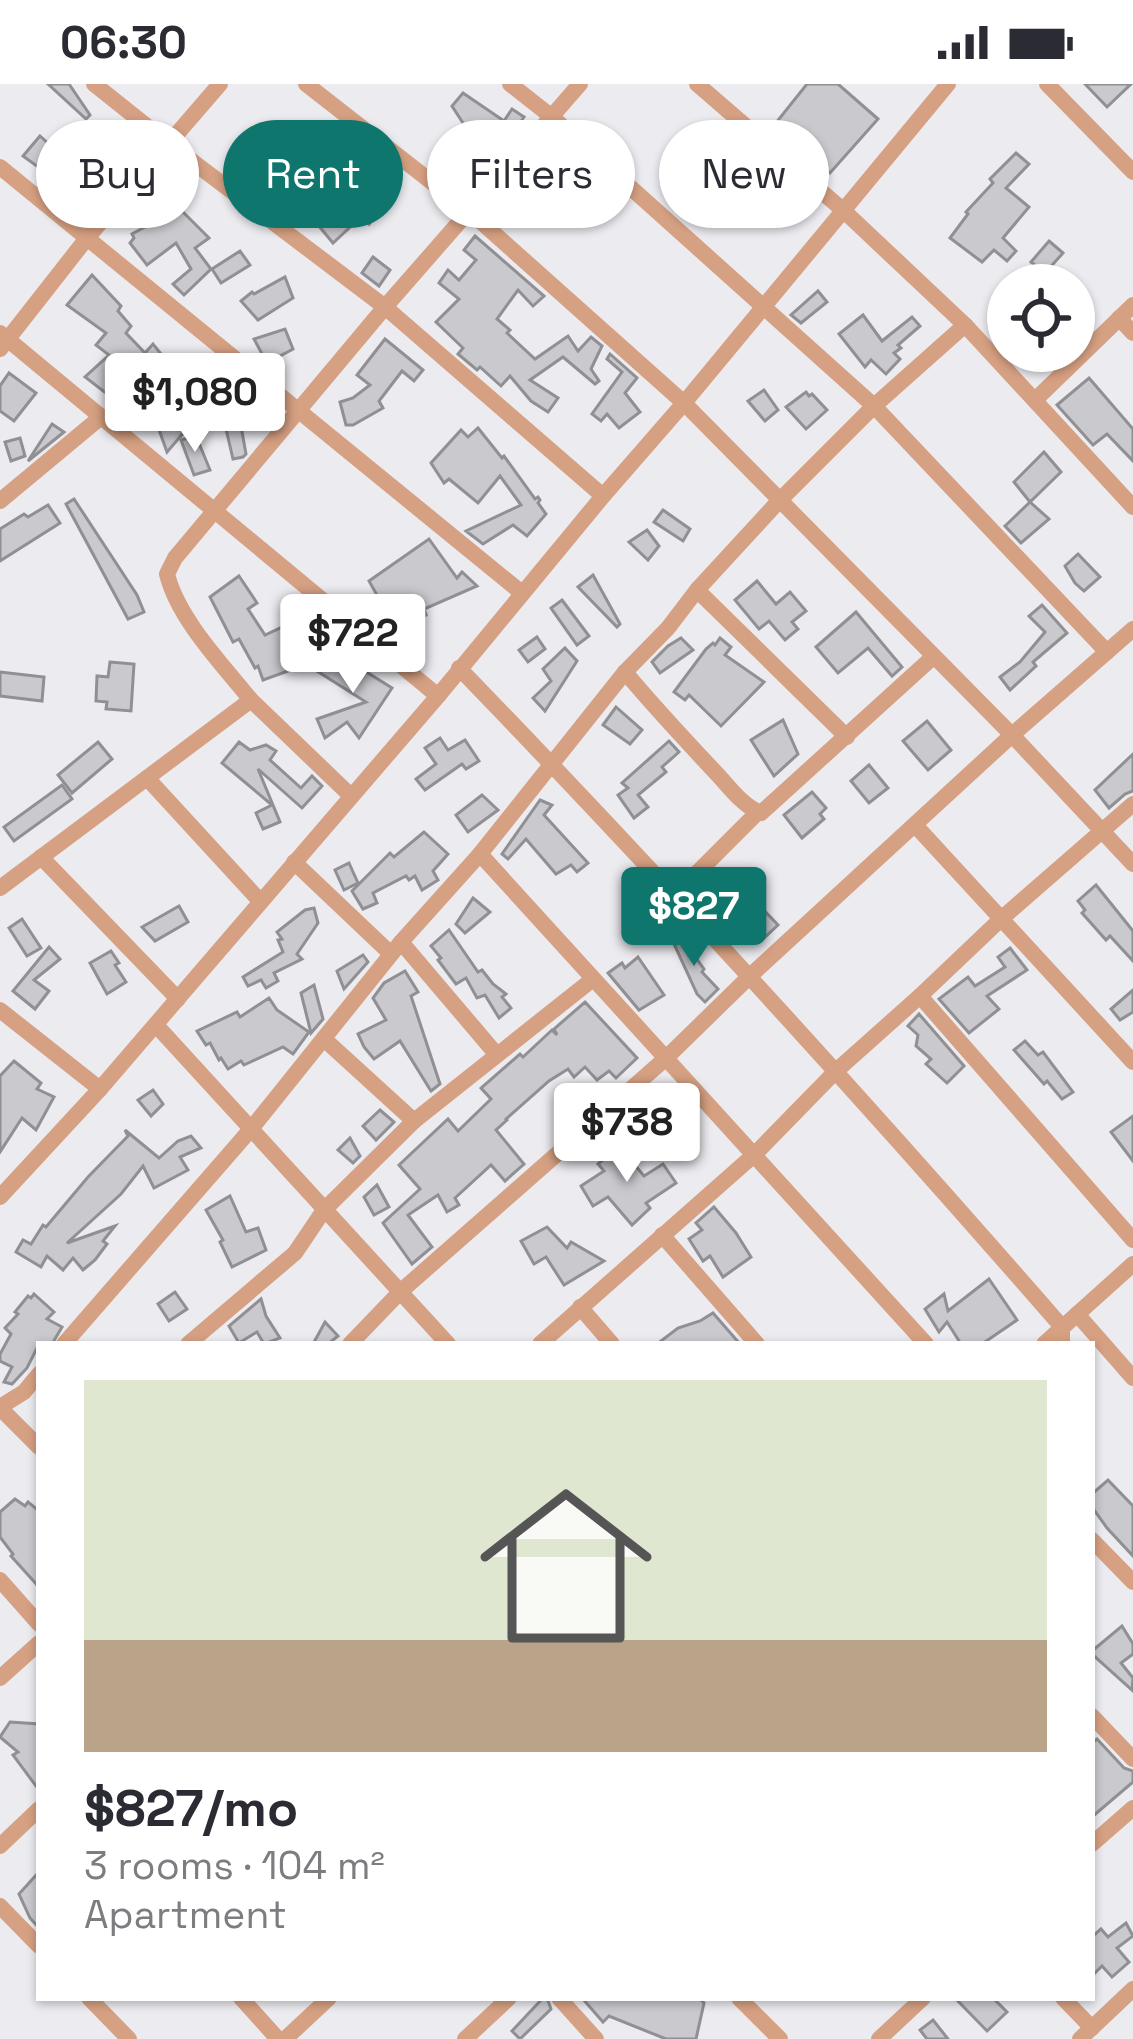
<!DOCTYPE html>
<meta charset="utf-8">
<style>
:root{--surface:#fff;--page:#f2f2f3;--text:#2b2b33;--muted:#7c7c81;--line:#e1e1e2;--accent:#0f766e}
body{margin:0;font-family:"Space Grotesk",sans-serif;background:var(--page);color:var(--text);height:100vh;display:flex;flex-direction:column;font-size:45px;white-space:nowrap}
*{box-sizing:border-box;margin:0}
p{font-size:39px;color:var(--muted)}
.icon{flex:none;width:66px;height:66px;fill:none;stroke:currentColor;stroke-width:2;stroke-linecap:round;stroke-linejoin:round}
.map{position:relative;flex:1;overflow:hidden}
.side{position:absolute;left:36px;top:1257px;width:1059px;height:660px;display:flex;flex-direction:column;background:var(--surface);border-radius:0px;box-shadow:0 3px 9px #0004}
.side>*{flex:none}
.top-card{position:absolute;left:36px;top:36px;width:1062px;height:108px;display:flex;gap:24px}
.buttons{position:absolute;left:987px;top:180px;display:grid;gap:24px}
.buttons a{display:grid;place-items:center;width:108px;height:108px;border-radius:50%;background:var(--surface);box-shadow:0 3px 9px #0004;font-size:60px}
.price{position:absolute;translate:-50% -102px;padding:0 27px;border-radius:12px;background:#fff;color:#222;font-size:39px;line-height:78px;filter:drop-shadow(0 3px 6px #0008)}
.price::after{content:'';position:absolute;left:50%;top:72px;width:36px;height:27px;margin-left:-18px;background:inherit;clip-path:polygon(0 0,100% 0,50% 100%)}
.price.selected{background:var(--accent);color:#fff}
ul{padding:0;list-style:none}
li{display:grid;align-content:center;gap:24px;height:636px;padding:0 48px}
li+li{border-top:3px solid var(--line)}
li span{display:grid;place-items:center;height:372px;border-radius:0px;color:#555}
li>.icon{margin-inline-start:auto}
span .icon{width:216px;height:216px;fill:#fffc;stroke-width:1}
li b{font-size:51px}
.pill{padding:0 42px;border-radius:54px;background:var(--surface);box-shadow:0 3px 9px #0004;font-size:42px;line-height:108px}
.pill.selected{background:var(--accent);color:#fff}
.status{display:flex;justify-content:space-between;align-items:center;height:84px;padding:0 60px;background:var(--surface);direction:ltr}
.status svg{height:33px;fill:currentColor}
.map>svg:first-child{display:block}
</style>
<div class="status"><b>06:30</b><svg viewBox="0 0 49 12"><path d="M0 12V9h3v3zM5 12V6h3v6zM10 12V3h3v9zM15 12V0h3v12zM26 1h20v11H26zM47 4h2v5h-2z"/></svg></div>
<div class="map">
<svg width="1133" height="1955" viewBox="0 0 1133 1955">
<rect width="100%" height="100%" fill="#ebebf0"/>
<!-- building -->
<g fill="#c9c9ce" stroke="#909094" stroke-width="3">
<polygon points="48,0 69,0 90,31 86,35"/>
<polygon points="807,0 838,0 878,35 830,89 775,40"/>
<polygon points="1085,0 1131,0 1107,23"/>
<polygon points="463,9 504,37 512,25 524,33 511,52 481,68 471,51 474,48 463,39 452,22"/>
<polygon points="40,52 62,72 49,91 23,72"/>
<polygon points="109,53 136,72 128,83 101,65"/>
<polygon points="324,68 341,93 348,86 368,107 359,114 378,129 369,140 361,133 333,159 304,124 321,113 302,83"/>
<polygon points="1016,69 1029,80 1006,104 1029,123 1003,154 1016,167 1007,177 994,166 982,178 950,154 968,130 966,128 993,99 990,95"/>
<polygon points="171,116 209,154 195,164 211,185 184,211 173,200 191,185 176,159 147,181 130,159 134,154 132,150 160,135 155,126"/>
<polygon points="475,152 544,212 533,222 518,206 497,235 510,246 507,249 535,275 568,252 578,267 591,253 602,262 591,285 599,297 595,300 563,273 530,296 558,314 548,328 531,317 510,292 501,302 480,283 477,286 458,270 463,264 436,238 459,215 439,199 448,186 459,196 476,176 464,166"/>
<polygon points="1049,157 1063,169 1045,189 1031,178"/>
<polygon points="240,167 250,181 221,199 212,185"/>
<polygon points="373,173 390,186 379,202 362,189"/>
<polygon points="92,191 121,222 118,227 131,242 126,249 145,269 153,260 178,291 175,296 203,326 167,368 153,329 163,317 146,304 155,293 130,275 107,295 129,318 124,323 85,293 109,271 96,261 106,249 67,221"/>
<polygon points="285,193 293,214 258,236 241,217 252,208 254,210"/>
<polygon points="818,207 827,218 801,239 791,231"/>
<polygon points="863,231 882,257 912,233 920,242 898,261 901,264 894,269 900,275 886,290 871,276 865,283 839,250"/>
<polygon points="285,245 293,265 267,279 254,255"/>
<polygon points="385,255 423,286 414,297 402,287 379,317 383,324 353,341 346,341 340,318 353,314 370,301 357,291"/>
<polygon points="610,270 637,294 625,309 640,328 619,344 607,330 601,337 592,330 622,288 607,275"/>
<polygon points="9,289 36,309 14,337 0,327 0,302"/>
<polygon points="1089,294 1133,345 1133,377 1107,350 1093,361 1057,321"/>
<polygon points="216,298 255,320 242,330 221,318"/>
<polygon points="764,306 778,326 765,337 748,317"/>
<polygon points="806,308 809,312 812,310 827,326 806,345 786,323"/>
<polygon points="52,340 64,348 28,377"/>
<polygon points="241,342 246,370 243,373 233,375 226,345"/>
<polygon points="478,344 502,374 504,372 535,415 538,413 540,416 538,419 546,430 527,452 513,441 483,460 466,447 521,421 500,392 478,419 449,395 444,399 431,379 461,346 468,353"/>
<polygon points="196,352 210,386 194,391 181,356"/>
<polygon points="20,354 25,372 11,377 5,358"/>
<polygon points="1044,368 1061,388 1030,418 1014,398"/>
<polygon points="74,415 137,511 144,528 128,535 66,420"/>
<polygon points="1030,418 1049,435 1021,459 1005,442"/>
<polygon points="48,421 60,439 0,477 0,445 24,430 28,433"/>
<polygon points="663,426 690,445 683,457 654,438"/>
<polygon points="647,446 659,462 648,476 629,458"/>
<polygon points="429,455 457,494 462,488 477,502 424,525 426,531 394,541 369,497"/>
<polygon points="1078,470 1100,493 1084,507 1075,499 1065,482"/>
<polygon points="593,491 620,540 617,543 578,503"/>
<polygon points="239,492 257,519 248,525 265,551 293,538 305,560 297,571 302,582 263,596 258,582 255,584 239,555 233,558 210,513"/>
<polygon points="757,497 776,520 790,508 806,527 792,538 798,545 785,556 769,537 759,545 735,516"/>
<polygon points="562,516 589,552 577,561 551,524"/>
<polygon points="1042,521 1067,549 1033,578 1036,582 1010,606 1000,593 1020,578 1045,548 1029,532"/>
<polygon points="856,528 902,583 892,592 868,564 838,589 816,563"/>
<polygon points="537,553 545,565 528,578 519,566"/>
<polygon points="681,554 693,566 660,589 652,578 668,562"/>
<polygon points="720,554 731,563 725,571 764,598 721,642 689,611 685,616 674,608 706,565 713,559 715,561"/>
<polygon points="565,564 577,577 545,627 533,614 551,597 543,585"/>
<polygon points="340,568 344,574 392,604 359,654 347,638 325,654 317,635 366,618 317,587"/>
<polygon points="110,578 134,580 131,627 106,625 107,618 96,617 97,592 108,593"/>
<polygon points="0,588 44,593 42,617 0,612"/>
<polygon points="616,623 642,646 630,660 603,641"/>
<polygon points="783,636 798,670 774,692 751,656"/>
<polygon points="927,637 951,666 928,686 903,657"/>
<polygon points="440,654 448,666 465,656 479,677 466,685 462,680 425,706 416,695 436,680 425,664"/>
<polygon points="669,657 679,668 662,683 666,688 638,711 648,723 634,734 618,711 628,704 622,699"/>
<polygon points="98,658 112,675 72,709 58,691"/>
<polygon points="239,658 250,666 266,661 276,667 270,676 301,704 312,692 322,702 302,724 258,685 280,738 263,745 256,729 272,721 222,679"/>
<polygon points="1133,670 1133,707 1125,710 1109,724 1095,706"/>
<polygon points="869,681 888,704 869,719 851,697"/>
<polygon points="62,701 72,715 14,757 4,743"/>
<polygon points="812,708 826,724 820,730 824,735 802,754 784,731"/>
<polygon points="482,711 498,726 468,748 456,731"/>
<polygon points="540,716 552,721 544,731 588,779 577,788 571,781 556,790 526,755 508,775 502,770"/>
<polygon points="424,748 448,770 433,787 438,796 422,806 415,792 409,796 406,792 373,809 377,819 363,825 352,807 390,769 394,773"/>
<polygon points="349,779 358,799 344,806 335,786"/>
<polygon points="1096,801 1133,847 1133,877 1110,852 1106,856 1082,829 1085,826 1078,817"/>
<polygon points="473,814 490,828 465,849 456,840"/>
<polygon points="757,819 778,841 761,857 753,850 746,857 736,846"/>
<polygon points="179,822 188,838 155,857 142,843"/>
<polygon points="314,824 318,839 297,870 302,875 274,889 278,897 266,904 261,896 248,902 243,893 283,868 278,856 282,855 277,848 305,826"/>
<polygon points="22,835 41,864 27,872 9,844"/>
<polygon points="675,845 704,885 702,888 718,905 705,918 697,910 669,849"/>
<polygon points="449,846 478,888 482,886 493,900 506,910 502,913 511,924 499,934 485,911 477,914 466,894 456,900 438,876 441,874 431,862"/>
<polygon points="49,863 60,875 34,896 49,907 35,925 13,907"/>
<polygon points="1010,864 1027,886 987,912 999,925 969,949 939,915 968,893 975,902 1005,883 998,873"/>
<polygon points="111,867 119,879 115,881 126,898 107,910 90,879"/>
<polygon points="363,871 368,878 344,905 337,887"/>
<polygon points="638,873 664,911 639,926 608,889 622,879 625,884"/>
<polygon points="405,887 418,908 411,912 440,1000 431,1007 400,957 374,975 364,963 358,950 386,936 373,914 384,899"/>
<polygon points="314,901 323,935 311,949 301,909"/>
<polygon points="1133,906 1133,928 1120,936 1111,925"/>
<polygon points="269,914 277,926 309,948 293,970 283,963 244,981 241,977 228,985 221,974 219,976 210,959 206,961 197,947 237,928 240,933"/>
<polygon points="585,918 637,974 616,994 609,987 597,996 585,983 574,993 568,985 549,997 506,1035 507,1036 496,1046 524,1080 505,1097 491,1081 455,1114 459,1121 447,1128 438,1111 408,1131 432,1163 412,1180 383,1139 420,1105 399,1081 448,1035 458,1047 491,1015 481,1004 520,970 523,973 552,946 557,951 554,945"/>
<polygon points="919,930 964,982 947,999 926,980 931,975 916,962 918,951 908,942"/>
<polygon points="1025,957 1038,971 1043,968 1073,1008 1062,1015 1047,997 1044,1000 1014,966"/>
<polygon points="14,977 41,999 37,1005 54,1013 36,1046 22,1034 0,1068 0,992"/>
<polygon points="153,1006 163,1020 151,1032 138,1016"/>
<polygon points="380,1026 394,1038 376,1056 363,1042"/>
<polygon points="1133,1032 1133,1077 1111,1048"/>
<polygon points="125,1046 159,1074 178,1057 191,1052 201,1064 180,1073 188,1086 154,1104 143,1082 121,1110 67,1159 115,1142 103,1157 107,1160 95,1176 83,1186 73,1174 63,1186 47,1172 41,1183 16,1168 23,1156 31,1160 43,1141 46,1143 88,1093 128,1052"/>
<polygon points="350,1054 360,1072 353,1079 338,1066"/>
<polygon points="619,1062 644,1092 663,1080 676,1099 646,1119 650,1124 632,1141 608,1113 593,1122 581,1102 604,1087 598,1080"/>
<polygon points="377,1101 389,1123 374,1131 364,1113"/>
<polygon points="230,1112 246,1148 258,1144 266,1166 232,1183 220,1158 223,1156 206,1126"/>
<polygon points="714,1123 736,1149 751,1173 723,1193 710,1172 703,1177 689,1155 702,1146 696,1139"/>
<polygon points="547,1143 567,1164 571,1158 604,1177 564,1201 546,1173 534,1180 521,1157"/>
<polygon points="989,1195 1017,1236 982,1260 961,1260 947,1238 939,1248 925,1225 944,1210 948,1227"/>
<polygon points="175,1208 187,1225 169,1237 158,1220"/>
<polygon points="34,1210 54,1228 47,1235 62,1243 52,1260 39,1260 27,1284 12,1300 4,1298 12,1283 0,1277 0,1270 11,1250 5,1244 18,1230 15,1228 28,1212 31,1214"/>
<polygon points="261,1215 266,1232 280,1254 264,1260 257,1248 239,1259 229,1242"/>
<polygon points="713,1229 740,1260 657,1260 678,1244 700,1237"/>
<polygon points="325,1238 338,1252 328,1260 313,1260"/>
<polygon points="1108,1396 1133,1422 1133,1472 1107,1444 1092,1423 1092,1410"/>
<polygon points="15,1415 25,1422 28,1418 39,1427 39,1503 11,1472 13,1470 0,1453 0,1428"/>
<polygon points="1122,1542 1133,1560 1133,1570 1121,1579 1133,1594 1132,1606 1092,1570 1092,1567"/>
<polygon points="10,1638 39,1640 39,1706 13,1671 18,1668 0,1653"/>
<polygon points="1097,1655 1124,1684 1133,1687 1133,1698 1092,1733 1092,1659"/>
<polygon points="39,1788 39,1844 30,1834 19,1810"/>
<polygon points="1126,1839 1133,1852 1117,1864 1129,1878 1112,1893 1102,1882 1092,1892 1092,1853 1101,1845 1108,1853"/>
<polygon points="543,1914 547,1914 551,1925 520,1955 512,1947"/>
<polygon points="582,1914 699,1914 704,1919 696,1955 666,1955 609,1932 603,1938"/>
<polygon points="955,1914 993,1914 1007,1928 987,1947"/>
<polygon points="933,1936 948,1955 927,1955 920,1946"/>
</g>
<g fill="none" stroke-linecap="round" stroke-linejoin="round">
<!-- minor -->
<g stroke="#d6a082" stroke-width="16">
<polyline points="94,0 168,59 385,223 603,412"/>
<polyline points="306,0 470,128 684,319 1012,651 1133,780"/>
<polyline points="510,0 552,33 874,322 1107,568"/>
<polyline points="697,0 844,127 965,241 1133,423"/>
<polyline points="1047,0 1133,88"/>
<polyline points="0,83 522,509"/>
<polyline points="1119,234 1133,249"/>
<polyline points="0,249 438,612"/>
<polyline points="0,265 87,154 220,0"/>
<polyline points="1035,316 1133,221"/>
<polyline points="0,417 101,333"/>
<polyline points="697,506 847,653"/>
<path d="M459 584C666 798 866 1018 1062 1243V1260"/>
<path d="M625 588C655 624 686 657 718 691 730 704 744 723 761 729L933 573"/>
<path d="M251 616C223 581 178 535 167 490L175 474 385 223 580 0"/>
<polyline points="147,694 260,817"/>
<polyline points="915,741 1133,978"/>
<polyline points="480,770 926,1260"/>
<polyline points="41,773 178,915"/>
<polyline points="294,778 391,870"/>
<polyline points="0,804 251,616 351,712"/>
<polyline points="675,811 757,729"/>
<polyline points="401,858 497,971"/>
<polyline points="920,912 1133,1156"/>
<polyline points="0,926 100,1005"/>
<polyline points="156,941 448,1260"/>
<polyline points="324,955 414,1037"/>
<polyline points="0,1113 100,1005 438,612 603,412 684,319 948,0"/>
<polyline points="662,1151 757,1260"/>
<polyline points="580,1223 612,1260"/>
<polyline points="1077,1230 1133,1294"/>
<polyline points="64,1260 251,1045 401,858 480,770 625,588 668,544 697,506 778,418 874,322 965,241"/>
<polyline points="188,1260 295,1169 324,1126 414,1037 593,895"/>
<polyline points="350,1260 400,1208 665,975 751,891 1012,651 1133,545"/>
<polyline points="540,1260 755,1070 836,987 920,912 1001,835 1133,720"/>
<polyline points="1044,1260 1133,1180"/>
<polyline points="0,1323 24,1308 39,1290"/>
<polyline points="0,1324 39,1363"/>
<polyline points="1092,1456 1133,1498"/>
<polyline points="0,1496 39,1540"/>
<polyline points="0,1594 39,1559"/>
<polyline points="1092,1632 1133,1675"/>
<polyline points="1092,1760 1133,1724"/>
<polyline points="0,1762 39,1725"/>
<polyline points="0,1822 39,1862"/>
<polyline points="89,1914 129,1955"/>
<polyline points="241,1914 278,1955"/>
<polyline points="559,1914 596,1955"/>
<polyline points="739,1914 780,1955"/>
<polyline points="1063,1914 1092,1944"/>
<polyline points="285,1955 329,1914"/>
<polyline points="465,1955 509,1914"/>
<polyline points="879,1955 923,1914"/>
<polyline points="1080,1955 1133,1905"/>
</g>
</g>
</svg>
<div class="buttons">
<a><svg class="icon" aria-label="locate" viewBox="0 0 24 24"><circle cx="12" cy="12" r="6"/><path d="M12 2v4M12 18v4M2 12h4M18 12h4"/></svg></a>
</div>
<b class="price" style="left:195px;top:371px">$1,080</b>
<b class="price" style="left:353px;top:612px">$722</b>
<b class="price selected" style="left:694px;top:885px">$827</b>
<b class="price" style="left:627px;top:1101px">$738</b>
<div class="top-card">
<a class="pill">Buy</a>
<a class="pill selected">Rent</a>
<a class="pill">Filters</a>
<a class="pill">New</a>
</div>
<section class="side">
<ul>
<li><span style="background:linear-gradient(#dfe7d0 70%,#b9a48a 0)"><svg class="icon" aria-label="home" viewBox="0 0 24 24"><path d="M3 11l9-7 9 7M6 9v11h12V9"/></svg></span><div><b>$827/mo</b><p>3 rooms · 104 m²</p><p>Apartment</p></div></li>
</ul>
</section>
</div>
